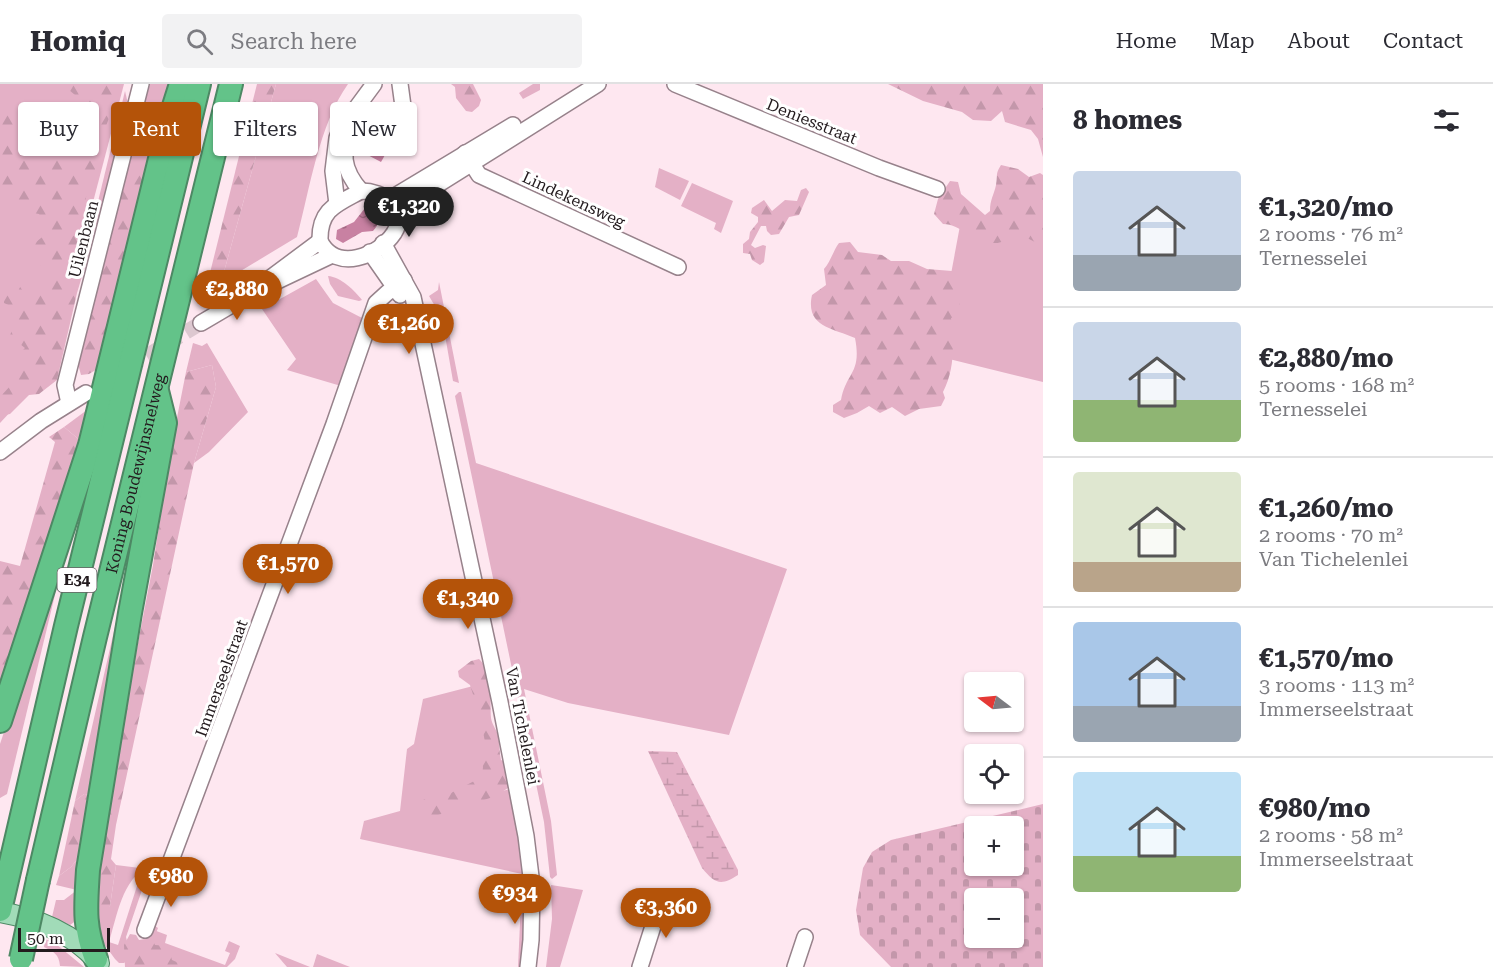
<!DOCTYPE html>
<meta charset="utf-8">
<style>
:root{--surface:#fff;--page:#f2f2f3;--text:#2b2b33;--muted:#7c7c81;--line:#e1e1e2;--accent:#b45309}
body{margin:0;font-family:"Roboto Serif",serif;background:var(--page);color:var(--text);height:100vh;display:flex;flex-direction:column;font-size:22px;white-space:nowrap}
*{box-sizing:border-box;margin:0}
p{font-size:20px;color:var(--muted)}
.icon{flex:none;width:33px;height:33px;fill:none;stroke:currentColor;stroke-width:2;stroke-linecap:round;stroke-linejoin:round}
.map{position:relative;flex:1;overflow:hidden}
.sheet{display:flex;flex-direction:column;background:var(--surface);width:450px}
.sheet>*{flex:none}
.guide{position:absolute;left:18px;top:18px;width:570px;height:54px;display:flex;gap:12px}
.needle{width:39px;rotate:286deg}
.buttons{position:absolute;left:964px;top:588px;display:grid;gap:12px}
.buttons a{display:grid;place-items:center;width:60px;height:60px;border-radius:6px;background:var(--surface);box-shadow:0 2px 4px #0004;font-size:30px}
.scale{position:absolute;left:18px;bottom:15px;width:92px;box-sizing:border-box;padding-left:6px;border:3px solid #231b1e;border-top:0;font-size:16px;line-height:21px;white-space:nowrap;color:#231b1e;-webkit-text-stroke:4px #fff;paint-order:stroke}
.price{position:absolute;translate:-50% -51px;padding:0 14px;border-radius:21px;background:var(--accent);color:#fff;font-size:20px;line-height:39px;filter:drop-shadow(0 2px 3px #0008)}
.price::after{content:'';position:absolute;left:50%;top:36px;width:18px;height:14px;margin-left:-9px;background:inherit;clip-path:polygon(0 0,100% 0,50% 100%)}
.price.current{background:#222;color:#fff}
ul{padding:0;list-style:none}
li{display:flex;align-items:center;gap:18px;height:150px;padding:0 30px}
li+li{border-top:2px solid var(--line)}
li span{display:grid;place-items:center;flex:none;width:168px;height:120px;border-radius:6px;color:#555}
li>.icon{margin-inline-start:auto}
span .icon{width:72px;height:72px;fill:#fffc;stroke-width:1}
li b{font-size:26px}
h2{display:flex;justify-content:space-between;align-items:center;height:72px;padding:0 30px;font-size:26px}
.chip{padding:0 21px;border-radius:6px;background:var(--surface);box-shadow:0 2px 4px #0004;font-size:21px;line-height:54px}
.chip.current{background:var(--accent);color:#fff}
header{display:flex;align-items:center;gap:36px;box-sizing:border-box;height:84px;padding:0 30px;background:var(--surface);border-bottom:2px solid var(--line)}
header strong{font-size:28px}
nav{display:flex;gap:33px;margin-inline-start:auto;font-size:21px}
.search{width:420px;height:54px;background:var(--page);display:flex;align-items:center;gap:15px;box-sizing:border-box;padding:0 21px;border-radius:6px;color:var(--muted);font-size:22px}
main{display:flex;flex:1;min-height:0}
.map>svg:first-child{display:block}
</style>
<header>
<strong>Homiq</strong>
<div class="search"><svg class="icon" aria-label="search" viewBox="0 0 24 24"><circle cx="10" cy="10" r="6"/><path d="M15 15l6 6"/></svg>Search here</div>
<nav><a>Home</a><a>Map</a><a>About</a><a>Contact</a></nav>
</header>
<main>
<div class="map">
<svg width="1043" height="883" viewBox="0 0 1043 883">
<defs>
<pattern id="forest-firs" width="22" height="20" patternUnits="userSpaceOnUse" patternTransform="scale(1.5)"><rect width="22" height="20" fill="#e4b0c6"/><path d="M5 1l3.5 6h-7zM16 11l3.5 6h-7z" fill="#c397aa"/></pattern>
<pattern id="wetland-marsh" width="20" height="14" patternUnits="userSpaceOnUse" patternTransform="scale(1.5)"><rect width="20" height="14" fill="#e4b0c6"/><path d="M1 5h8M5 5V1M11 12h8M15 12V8" fill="none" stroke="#c397aa"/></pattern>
<pattern id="cemetery-stones" width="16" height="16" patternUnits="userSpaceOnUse" patternTransform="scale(1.5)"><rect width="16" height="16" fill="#e4b0c6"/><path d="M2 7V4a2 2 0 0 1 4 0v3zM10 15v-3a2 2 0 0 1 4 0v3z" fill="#c397aa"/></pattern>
<pattern id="water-ripples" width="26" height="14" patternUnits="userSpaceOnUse" patternTransform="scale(1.5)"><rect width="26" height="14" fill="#c881a2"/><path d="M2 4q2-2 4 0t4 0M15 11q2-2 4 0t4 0" fill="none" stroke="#a26983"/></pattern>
</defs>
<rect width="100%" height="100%" fill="#fee7f0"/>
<!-- green -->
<g fill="#e4b0c6">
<polygon points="0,0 124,0 49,286 0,339"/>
<polygon points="150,0 172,0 158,54 135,55"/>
<path d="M276 0H348C319 41 310 104 297 153L234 191 226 203 217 213Z"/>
<polygon points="533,0 540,0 540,6 523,15 519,9"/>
<polygon points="125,7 129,24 98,139 92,142"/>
<polygon points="659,84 689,97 680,116 655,103"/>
<polygon points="692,99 733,117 721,149 714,145 716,139 681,122"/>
<polygon points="962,131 1043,150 1043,298 945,274 948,206"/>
<path d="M328 192C341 193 354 206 362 216L359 217 338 212 330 200Z"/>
<polygon points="316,195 333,219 364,235 341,302 287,286 296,275 262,225"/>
<polygon points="439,198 459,299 453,297 442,234 429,212 438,206"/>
<polygon points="193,259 202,262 207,259 248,328 209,368 194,379 216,303 212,281 186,288"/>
<polygon points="459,308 461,308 476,379 787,485 729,651 568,619 524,605 551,737 557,791 552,795 550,793 544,738 455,312"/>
<polygon points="91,323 82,358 64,343"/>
<polygon points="139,438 95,711 84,710 75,717"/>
<polygon points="68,457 7,710 0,714 0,660"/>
<polygon points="477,601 495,709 510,705 527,791 360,755 364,737 400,727 407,665 414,660 423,615"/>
<polygon points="87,763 77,836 70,841 52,833 56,816 64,816 77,806 56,801 59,792 71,783"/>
<path d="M116 781 148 785C123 791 116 836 109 858L118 861 137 802 149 794H160L158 798 143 803 126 853 131 873 124 879H119L115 875 96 849 93 829 110 822Z"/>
<polygon points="522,795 527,796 521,883 518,883"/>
<polygon points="551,801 583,806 560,883 546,883 552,835"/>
<polygon points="151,845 167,851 165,859 225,881 230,869 225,867 229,857 240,862 235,875 227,883 186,883 141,870"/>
<path d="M45 855 56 860 84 883 60 882C59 870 54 868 44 863Z"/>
<polygon points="275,869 310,883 287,883"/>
<polygon points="317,870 350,883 313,883"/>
</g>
<!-- forest -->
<g fill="url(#forest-firs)">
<polygon points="6,0 38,0 20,8"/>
<path d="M62 0H118L116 15 106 42 98 79 88 100 85 120 75 153 89 169 77 209 57 296 39 310 29 311 10 330 0 332V313L12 300 17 272 25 264 10 252 17 228 15 224 4 219V206L10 198 19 201C24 209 27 215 37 215L49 200 53 183 46 180 37 182 30 174 31 162 46 150 40 143 41 134 39 130 23 127 0 118V29C19 24 18 33 27 46H53L65 40 76 23 75 11Z"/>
<polygon points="257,0 276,0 217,213 202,221"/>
<polygon points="451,0 473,0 481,16 479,22 472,28 466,27 456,14 455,3"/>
<polygon points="888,0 1043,0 1043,73 1038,55 1031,46 1005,38 1002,27 991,37 973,36 962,28 923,17"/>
<polygon points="158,54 99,284 89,290 81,291 78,280 83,253 135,55"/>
<path d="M1001 81 1018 85 1029 93 1040 89 1043 91V162L1021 151C1011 153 1002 160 993 159 974 159 961 140 943 140L934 130 938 115 950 97 958 98 961 110 985 131 990 127C990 115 994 111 996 101 998 90 995 91 1001 81Z"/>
<polygon points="806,104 809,108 799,131 789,133 779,150 771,151 767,147 766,142 761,142 751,161 755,164 763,161 766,162 764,178 760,181 752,176 750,170 743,169 743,160 749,155 750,148 758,138 758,133 751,129 752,124 764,116 772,127 785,116 797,117 801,106"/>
<path d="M850 158 858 168 882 171 891 177H909L927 185 952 187 957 198 955 213 960 217 958 231 951 234C954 259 955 285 943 308L945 314 941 322 919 325 905 332 892 323 880 329 869 322 857 329 844 334 833 328V321L841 316C846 288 862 290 855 254 833 244 805 243 812 211L826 201 824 185C831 177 833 167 839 159Z"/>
<polygon points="212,281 216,303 194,379 116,741 111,775 116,781 110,822 103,829 93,829 127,616 153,481 171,364 186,288"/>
<polygon points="64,343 82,358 0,611 0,477 20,482 55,358 49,353"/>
<path d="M479 575C493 588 490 617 491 634 492 641 497 646 498 652 500 660 499 668 501 676L507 679 508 685 505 691 509 700 508 704 496 712 429 734 419 732 414 720 441 708 451 709 482 693 483 683 481 674 485 658 480 632 470 601 459 593 458 587 471 577Z"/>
<polygon points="84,710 95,711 87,763 71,783 59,792 75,717"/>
<polygon points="154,841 158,844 153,857 155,861 168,862 172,876 188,883 125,883 124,861 130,850 136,851 139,856 145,855 145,848"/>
</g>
<!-- wetland -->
<path fill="url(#wetland-marsh)" d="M648 667 677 668 738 786V791C721 802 715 800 702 784Z"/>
<!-- cemetery -->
<path fill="url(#cemetery-stones)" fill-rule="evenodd" d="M1043 720V883H891L860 851 856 826 863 784 872 768 891 756ZM975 742H1014V782H975ZM975 814H1014V854H975Z"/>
<!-- water -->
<g fill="url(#water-ripples)">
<path d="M382 28C389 47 392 61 381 78L362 68C364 55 370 34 382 28Z"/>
<path d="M365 124H370L376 127C380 136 379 140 373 147L362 148 343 159 336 155 337 146 354 138Z"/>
</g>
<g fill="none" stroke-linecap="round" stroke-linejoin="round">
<!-- minor-tunnel -->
<polyline stroke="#ddc8d0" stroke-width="15" stroke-dasharray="15 8" stroke-linecap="butt" points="127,284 201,239"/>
<defs>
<g id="minor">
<polyline points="400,0 408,59"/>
<polyline points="675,0 879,84 937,105"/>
<path d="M351 41C342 69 341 84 361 107"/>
<polyline points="465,69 479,91 678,183"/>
<path d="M361 107C383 107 410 123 394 149 379 172 336 189 320 157 319 125 337 120 361 107Z"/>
<polyline points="390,115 513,41"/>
<polyline points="337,120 333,87 337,54 344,37 357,23 374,0"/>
<polyline points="397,130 423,110 598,0"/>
<polyline points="383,159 413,213 500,618 526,752 532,801 531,856 528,883"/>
<polyline points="370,168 400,211"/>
<polyline points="269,195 320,157"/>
<polyline points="201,239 252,209 330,172"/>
<polyline points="69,319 65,301 141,0"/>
<polyline points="0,368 41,337 86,309"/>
<polyline points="145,846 334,340 376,219 387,209 404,196"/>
<polyline points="640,883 661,817"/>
<polyline points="795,883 805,853"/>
</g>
<path id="major" d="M0 828C36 834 75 850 99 879"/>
<g id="highway">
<polyline points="0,637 90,361 169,38 181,0"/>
<path id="s1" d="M38 796 95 553 231 0"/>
<polyline points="0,826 66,542 199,0"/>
<path d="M96 875C83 841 86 821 88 786L130 529 165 339 157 307"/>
</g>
</defs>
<!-- minor casing -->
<use href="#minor" stroke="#97828b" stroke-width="18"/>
<!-- major casing -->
<use href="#major" stroke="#4d8864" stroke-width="22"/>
<!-- highway casing -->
<use href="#highway" stroke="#4d8864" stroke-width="26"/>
<!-- minor -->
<use href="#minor" stroke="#fff" stroke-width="15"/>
<!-- major -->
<use href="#major" stroke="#a1dbb8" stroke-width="20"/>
<!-- highway -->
<use href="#highway" stroke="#63c389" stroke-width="22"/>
<defs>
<polyline id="highway-bridge" points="21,875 38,796"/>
</defs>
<!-- highway-bridge casing -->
<use href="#highway-bridge" stroke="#4d8864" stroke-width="26" stroke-linecap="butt"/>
<!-- highway-bridge -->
<use href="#highway-bridge" stroke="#63c389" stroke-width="22"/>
</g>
<g text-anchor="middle" stroke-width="6" stroke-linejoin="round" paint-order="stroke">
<!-- shield labels -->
<rect fill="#fff" stroke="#655f62" stroke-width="1.5" x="57.5" y="484" width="39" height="24" rx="4.5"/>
<g font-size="15" font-weight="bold" fill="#231b1e">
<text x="77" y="501">E34</text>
</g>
<!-- street labels -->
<g font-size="16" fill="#231b1e" stroke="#fff">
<text transform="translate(812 37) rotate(22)" y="6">Deniesstraat</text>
<text transform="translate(574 115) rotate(25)" y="6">Lindekensweg</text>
<text transform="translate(83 155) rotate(-76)" y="6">Uilenbaan</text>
<text dy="6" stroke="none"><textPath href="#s1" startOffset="418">Koning Boudewijnsnelweg</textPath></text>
<text transform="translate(221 594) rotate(-70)" y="6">Immerseelstraat</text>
<text transform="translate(523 642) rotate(79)" y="6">Van Tichelenlei</text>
</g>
</g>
</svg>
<div class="buttons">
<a><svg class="needle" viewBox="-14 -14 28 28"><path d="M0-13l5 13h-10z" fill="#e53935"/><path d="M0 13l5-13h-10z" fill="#7c7c81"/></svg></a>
<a><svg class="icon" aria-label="locate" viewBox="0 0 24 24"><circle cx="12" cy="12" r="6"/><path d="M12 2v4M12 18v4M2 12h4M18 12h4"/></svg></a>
<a>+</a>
<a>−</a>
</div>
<div class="scale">50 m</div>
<b class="price current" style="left:409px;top:154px">€1,320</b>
<b class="price" style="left:237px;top:237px">€2,880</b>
<b class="price" style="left:409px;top:271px">€1,260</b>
<b class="price" style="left:288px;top:511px">€1,570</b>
<b class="price" style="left:468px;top:546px">€1,340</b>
<b class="price" style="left:171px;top:824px">€980</b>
<b class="price" style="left:515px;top:841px">€934</b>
<b class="price" style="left:666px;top:855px">€3,360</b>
<div class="guide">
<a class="chip">Buy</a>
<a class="chip current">Rent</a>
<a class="chip">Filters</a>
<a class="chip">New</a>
</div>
</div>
<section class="sheet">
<h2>8 homes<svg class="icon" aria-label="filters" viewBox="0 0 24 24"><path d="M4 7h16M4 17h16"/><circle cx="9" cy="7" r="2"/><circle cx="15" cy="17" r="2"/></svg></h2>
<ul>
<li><span style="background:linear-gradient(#c9d6e8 70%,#9aa5b1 0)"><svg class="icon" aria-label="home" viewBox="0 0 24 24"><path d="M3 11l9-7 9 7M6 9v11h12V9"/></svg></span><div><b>€1,320/mo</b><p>2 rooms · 76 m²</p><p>Ternesselei</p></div></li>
<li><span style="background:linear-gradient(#c9d6e8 65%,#8fb573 0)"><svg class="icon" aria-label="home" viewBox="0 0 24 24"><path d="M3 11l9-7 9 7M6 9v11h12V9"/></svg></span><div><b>€2,880/mo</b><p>5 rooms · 168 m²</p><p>Ternesselei</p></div></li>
<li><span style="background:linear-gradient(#dfe7d0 75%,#b9a48a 0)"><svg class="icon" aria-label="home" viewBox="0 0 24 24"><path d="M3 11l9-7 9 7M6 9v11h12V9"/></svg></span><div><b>€1,260/mo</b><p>2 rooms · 70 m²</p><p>Van Tichelenlei</p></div></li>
<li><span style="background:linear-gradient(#a9c7e8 70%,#9aa5b1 0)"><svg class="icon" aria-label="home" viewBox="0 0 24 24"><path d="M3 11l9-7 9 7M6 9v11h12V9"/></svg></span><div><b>€1,570/mo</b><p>3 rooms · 113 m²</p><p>Immerseelstraat</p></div></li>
<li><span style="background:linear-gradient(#bfe0f5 70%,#8fb573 0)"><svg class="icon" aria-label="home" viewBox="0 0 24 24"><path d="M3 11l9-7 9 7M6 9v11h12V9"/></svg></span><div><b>€980/mo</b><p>2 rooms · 58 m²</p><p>Immerseelstraat</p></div></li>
</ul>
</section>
</main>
